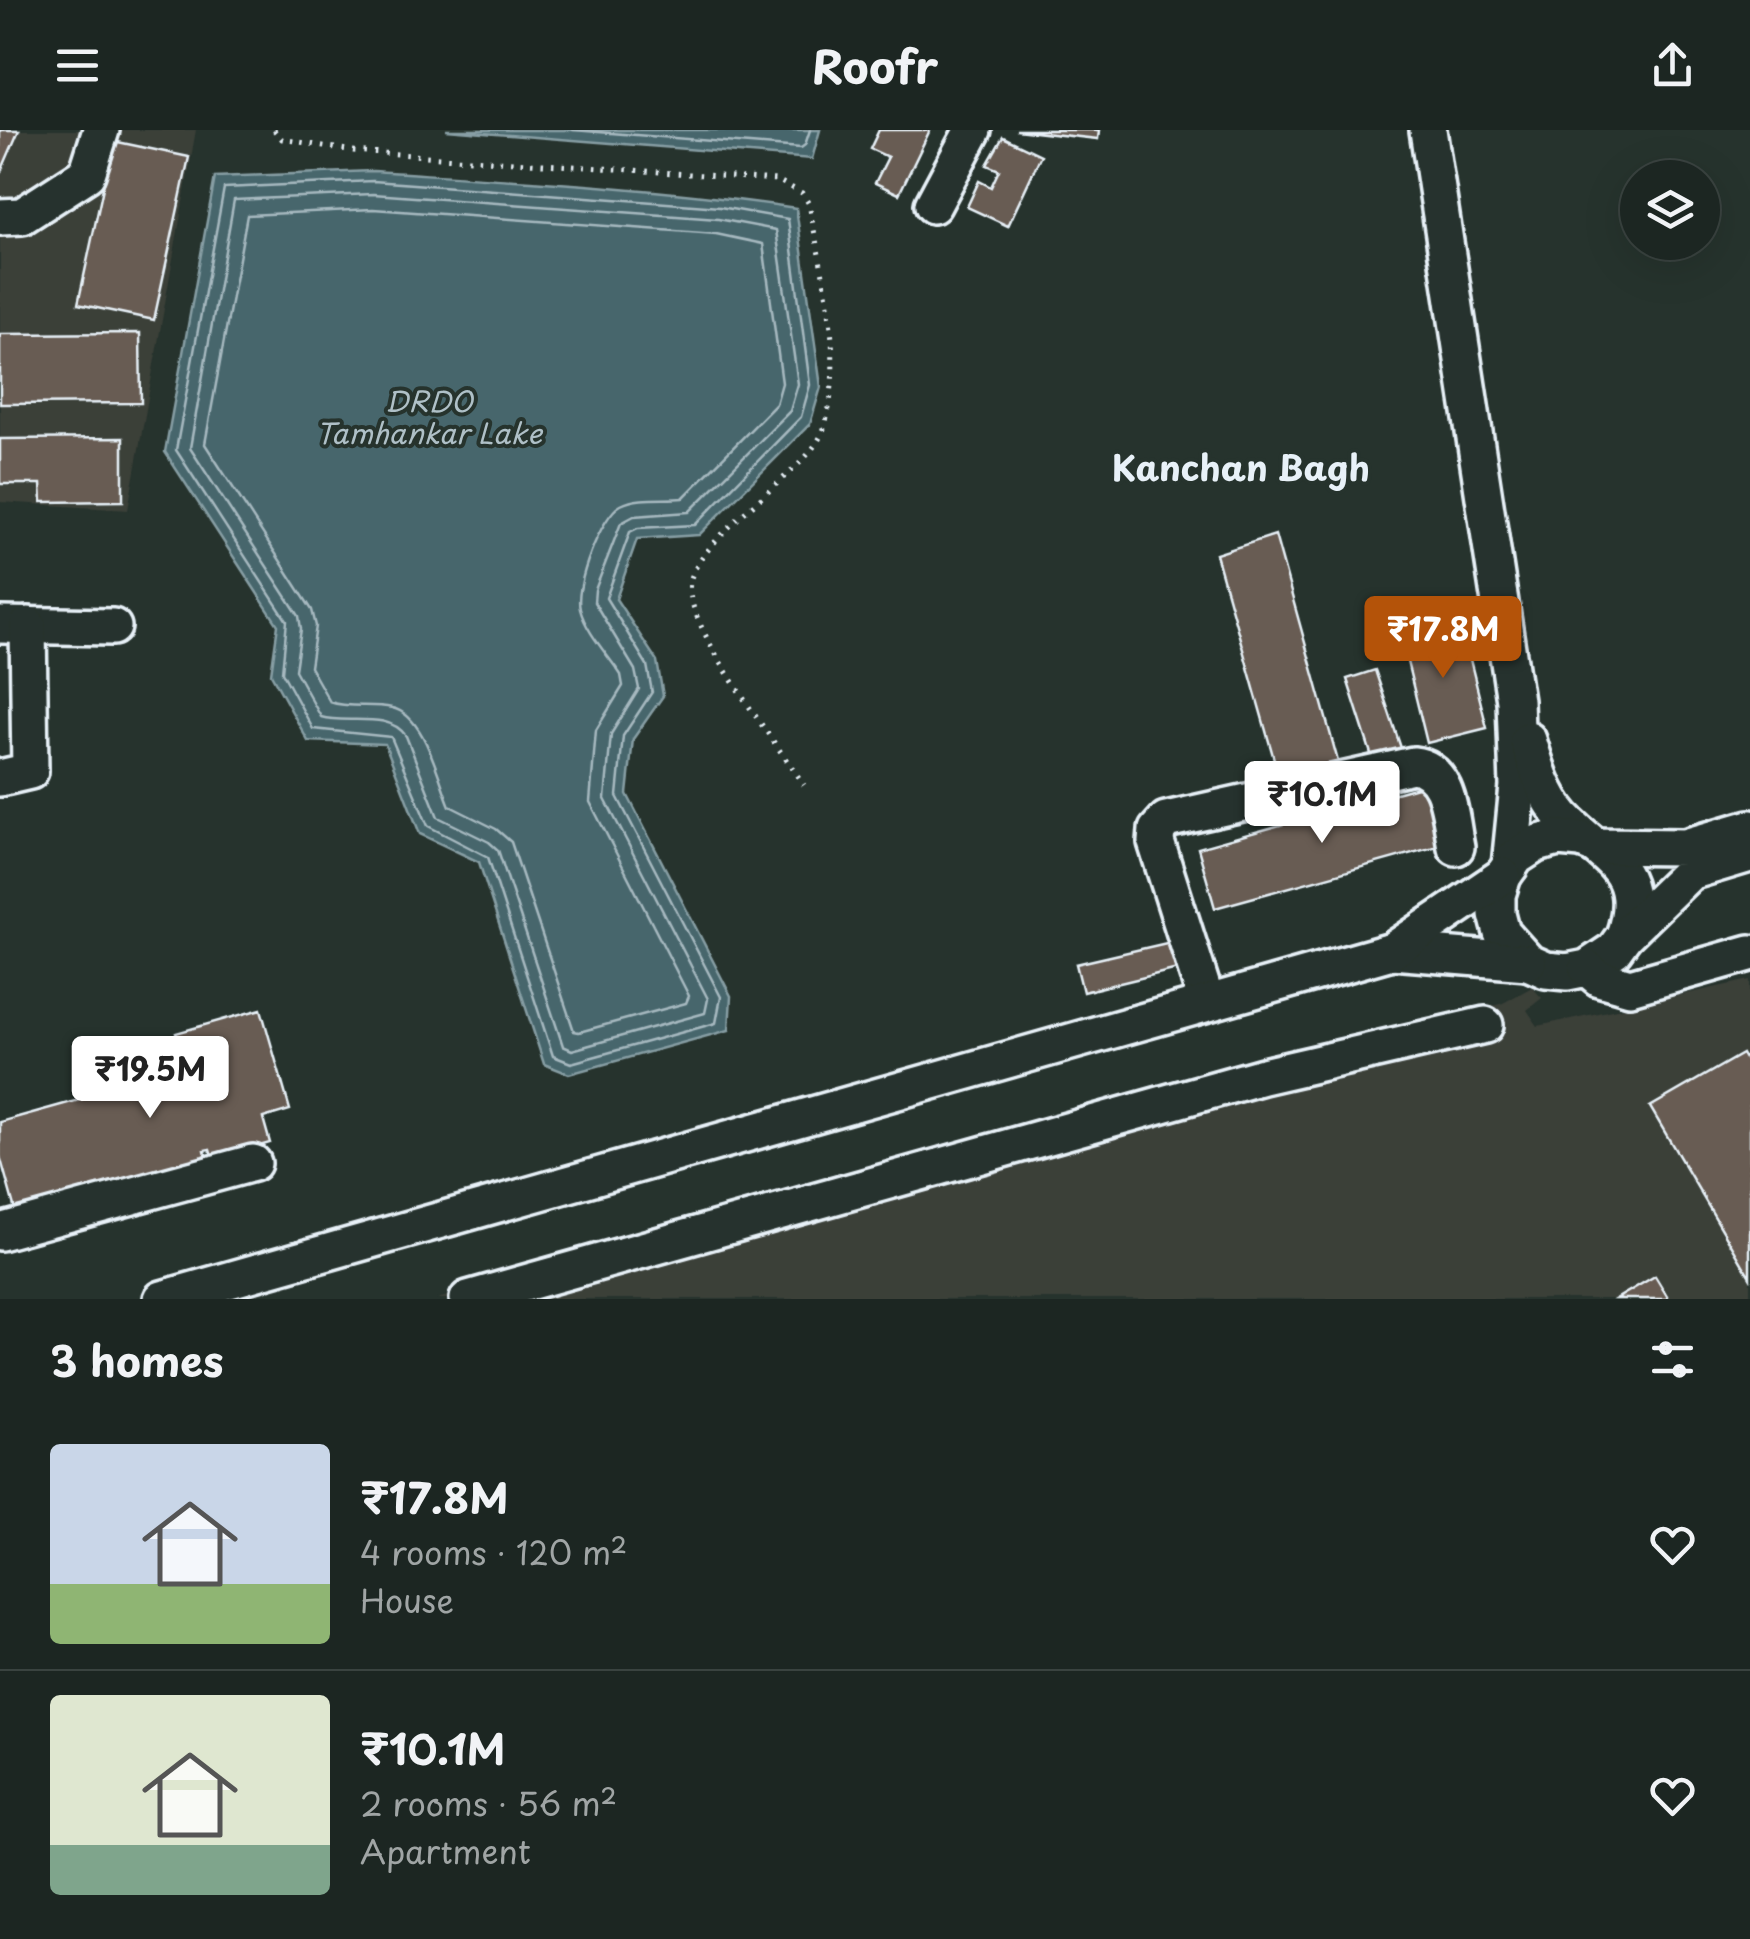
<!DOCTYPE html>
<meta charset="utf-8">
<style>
:root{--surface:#1c2622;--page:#252e2a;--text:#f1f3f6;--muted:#a0a5a5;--line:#3a4340;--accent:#b45309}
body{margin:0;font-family:"Playpen Sans",sans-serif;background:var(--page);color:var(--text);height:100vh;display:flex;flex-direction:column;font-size:38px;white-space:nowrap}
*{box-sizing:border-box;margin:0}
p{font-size:32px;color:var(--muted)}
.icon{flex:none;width:55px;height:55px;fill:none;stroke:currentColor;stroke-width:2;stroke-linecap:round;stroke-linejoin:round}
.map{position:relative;height:1169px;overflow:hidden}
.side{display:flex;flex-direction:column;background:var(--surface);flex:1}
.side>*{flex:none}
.controls{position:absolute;left:1620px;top:30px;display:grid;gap:20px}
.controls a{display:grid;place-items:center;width:100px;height:100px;border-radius:50%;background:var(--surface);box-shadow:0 10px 40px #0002,0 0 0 2px var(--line);font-size:50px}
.price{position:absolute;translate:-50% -85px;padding:0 22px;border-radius:10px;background:#fff;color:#222;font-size:32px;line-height:65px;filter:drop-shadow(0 2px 5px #0008)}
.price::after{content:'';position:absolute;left:50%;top:60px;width:30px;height:22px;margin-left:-15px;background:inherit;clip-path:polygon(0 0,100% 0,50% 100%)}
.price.active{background:var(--accent);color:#fff}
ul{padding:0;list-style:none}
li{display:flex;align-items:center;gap:30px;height:250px;padding:0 50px}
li+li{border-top:2px solid var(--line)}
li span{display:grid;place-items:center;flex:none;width:280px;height:200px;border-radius:10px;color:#555}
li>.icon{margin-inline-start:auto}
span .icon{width:120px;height:120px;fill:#fffc;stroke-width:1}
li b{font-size:42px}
h2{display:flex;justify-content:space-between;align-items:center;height:120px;padding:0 50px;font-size:42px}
header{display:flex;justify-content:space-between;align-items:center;height:130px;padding:0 50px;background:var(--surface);font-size:45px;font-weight:700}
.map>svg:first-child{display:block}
</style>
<header><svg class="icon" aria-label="menu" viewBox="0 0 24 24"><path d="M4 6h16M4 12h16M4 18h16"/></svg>Roofr<svg class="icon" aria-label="share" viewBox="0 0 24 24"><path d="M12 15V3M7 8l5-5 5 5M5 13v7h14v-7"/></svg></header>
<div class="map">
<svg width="1750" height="1169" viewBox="0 0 1750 1169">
<rect width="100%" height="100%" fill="#26332d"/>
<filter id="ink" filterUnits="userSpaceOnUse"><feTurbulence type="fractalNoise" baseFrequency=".01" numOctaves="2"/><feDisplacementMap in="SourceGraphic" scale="20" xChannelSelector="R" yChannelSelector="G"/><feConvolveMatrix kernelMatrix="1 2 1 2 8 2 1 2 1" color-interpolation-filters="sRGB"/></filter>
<g filter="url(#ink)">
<!-- built -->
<g fill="#3a3f38">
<polygon points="0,0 196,0 128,380 0,372"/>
<polygon points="1750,850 1750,1169 437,1169 1503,873 1532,857 1542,868 1527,880 1538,896"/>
</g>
<!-- water -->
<g fill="#46666c" stroke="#879ea4" stroke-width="2.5">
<polygon points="446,0 820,0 812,29"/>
<path d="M373 41C514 50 656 57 796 78L821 257 810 294 699 405 637 409 616 469 657 531 663 566 633 609 627 664 731 866 729 900 569 944 544 934 479 732 420 704 385 614 308 611 271 544 278 495 165 322 215 47Z"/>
</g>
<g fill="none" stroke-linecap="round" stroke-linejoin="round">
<!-- shore -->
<g stroke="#a7b9c0" stroke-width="2.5">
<polyline points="573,0 801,18 805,15 810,0"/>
<polygon points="373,51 720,77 788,89 810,255 801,287 695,395 638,398 630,402 606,468 647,535 652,562 623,606 617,666 721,867 716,893 571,933 553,926 488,727 428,696 391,607 313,599 282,542 287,491 176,320 224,58"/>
<path d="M373 64 718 89 776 100 798 254 790 281 689 382 634 386 621 393 595 460 594 472 635 540 639 559 611 604 605 669 708 869 705 883 572 920 563 916 498 720 489 712 438 687 406 606C388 580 347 595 321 587L295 540 301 499 299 486 190 318 234 70Z"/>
<path d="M373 79 716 104 763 114 782 253 776 274 683 368C664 370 639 366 621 375 601 385 574 457 580 479 586 502 608 525 621 545L623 556 596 600 590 672 689 866 686 873 579 902 574 901 511 712 496 699 450 676C438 648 425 585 392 578 372 573 349 579 330 572L310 537 316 496 312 480 205 314 247 85Z"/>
</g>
</g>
<!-- building -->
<g fill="#675c52" stroke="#e8f1f8" stroke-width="2.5">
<polygon points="0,0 19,0 0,44"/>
<polygon points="879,0 930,0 899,64 875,53 888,27 870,19"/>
<polygon points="1016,0 1099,0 1098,9"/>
<polygon points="1003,7 1041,25 1008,96 967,77 979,51 991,57 999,40 987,35"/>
<polygon points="113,11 189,27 154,190 78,174"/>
<polygon points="140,203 141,273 0,274 0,204"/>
<polygon points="123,308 123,371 42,372 41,354 0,354 0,309"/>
<polygon points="1275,405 1339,635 1281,654 1216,424"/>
<polygon points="1460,489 1487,598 1427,613 1400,503"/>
<polygon points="1375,540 1401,618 1372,627 1347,549"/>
<polygon points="1428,654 1445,714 1215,778 1198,718"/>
<polygon points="1184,809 1190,836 1083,862 1076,834"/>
<polygon points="261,879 290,980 263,988 270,1013 213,1029 210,1019 205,1020 208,1033 17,1087 0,1026 0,992 187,940 176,903"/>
<polygon points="1742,924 1750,938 1750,1147 1650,977"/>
<polygon points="1655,1146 1669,1169 1616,1169"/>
</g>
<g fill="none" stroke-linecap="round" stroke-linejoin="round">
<defs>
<g id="minor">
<polyline points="1428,0 1515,571 1518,656 1510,736"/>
<polyline points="933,75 973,0"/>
<polyline points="0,87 22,86 87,44 101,0"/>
<polyline points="0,495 113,497"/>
<path d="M1528 610C1536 637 1544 665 1563 687 1602 729 1647 737 1624 806"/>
<polyline points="0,648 30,641 28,495"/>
<polyline points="1750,698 1685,717 1597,716 1581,710 1558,708 1536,714 1516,727 1503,746 1497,765 1497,784 1502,803 1528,832 1546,840 1567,842 1587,838 1614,820 1624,806 1690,742 1750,724"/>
<polyline points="1392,821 1528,832"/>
<polyline points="1587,838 1599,848 1630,857 1750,823"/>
<path d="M1207 873 1156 712 1157 700 1166 690 1413 635C1450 639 1450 687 1456 717"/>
<polyline points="0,1102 253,1033"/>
<polyline points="162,1169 1392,821 1503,746"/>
<polyline points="468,1169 1263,946 1485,895"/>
</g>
</defs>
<!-- minor casing -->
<use href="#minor" stroke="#e8f1f8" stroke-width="42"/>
<!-- path -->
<path stroke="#e8f1f8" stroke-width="5" stroke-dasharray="2.5 8" stroke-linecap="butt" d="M274 0 282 9 353 21 777 50 802 63 809 74C822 145 844 220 826 292 819 321 790 341 769 361 746 381 696 423 690 452 682 493 779 617 804 655"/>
<!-- minor -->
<use href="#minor" stroke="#26332d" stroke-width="35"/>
</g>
</g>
<g text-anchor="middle" stroke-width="8" stroke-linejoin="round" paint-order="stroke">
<!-- water labels -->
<g font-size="28" font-style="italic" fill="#afc0c7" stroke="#26332d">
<text x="429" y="282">DRDO<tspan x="429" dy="32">Tamhankar Lake</tspan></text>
</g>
<!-- district labels -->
<g font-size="35" font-weight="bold" fill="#e8f1f8" stroke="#26332d">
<text x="1241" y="351">Kanchan Bagh</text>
</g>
</g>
</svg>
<div class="controls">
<a><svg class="icon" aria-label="layers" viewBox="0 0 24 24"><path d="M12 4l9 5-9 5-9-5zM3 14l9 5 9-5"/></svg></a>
</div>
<b class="price active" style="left:1443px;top:551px">₹17.8M</b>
<b class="price" style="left:1322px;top:716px">₹10.1M</b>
<b class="price" style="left:150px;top:991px">₹19.5M</b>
</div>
<section class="side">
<h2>3 homes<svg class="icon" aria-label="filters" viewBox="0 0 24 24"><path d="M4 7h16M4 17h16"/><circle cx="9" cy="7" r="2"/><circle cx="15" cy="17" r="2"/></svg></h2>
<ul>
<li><span style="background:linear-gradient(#c9d6e8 70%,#8fb573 0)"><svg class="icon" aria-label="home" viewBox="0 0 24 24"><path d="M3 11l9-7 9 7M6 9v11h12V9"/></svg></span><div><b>₹17.8M</b><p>4 rooms · 120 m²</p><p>House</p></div><svg class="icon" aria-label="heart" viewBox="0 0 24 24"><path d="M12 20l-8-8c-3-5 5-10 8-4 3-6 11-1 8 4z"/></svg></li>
<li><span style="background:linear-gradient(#dfe7d0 75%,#7fa58c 0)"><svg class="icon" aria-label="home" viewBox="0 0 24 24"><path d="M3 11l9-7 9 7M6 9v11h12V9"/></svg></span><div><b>₹10.1M</b><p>2 rooms · 56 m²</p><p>Apartment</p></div><svg class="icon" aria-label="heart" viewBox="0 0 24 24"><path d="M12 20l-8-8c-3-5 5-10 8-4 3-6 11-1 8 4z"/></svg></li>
</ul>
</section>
